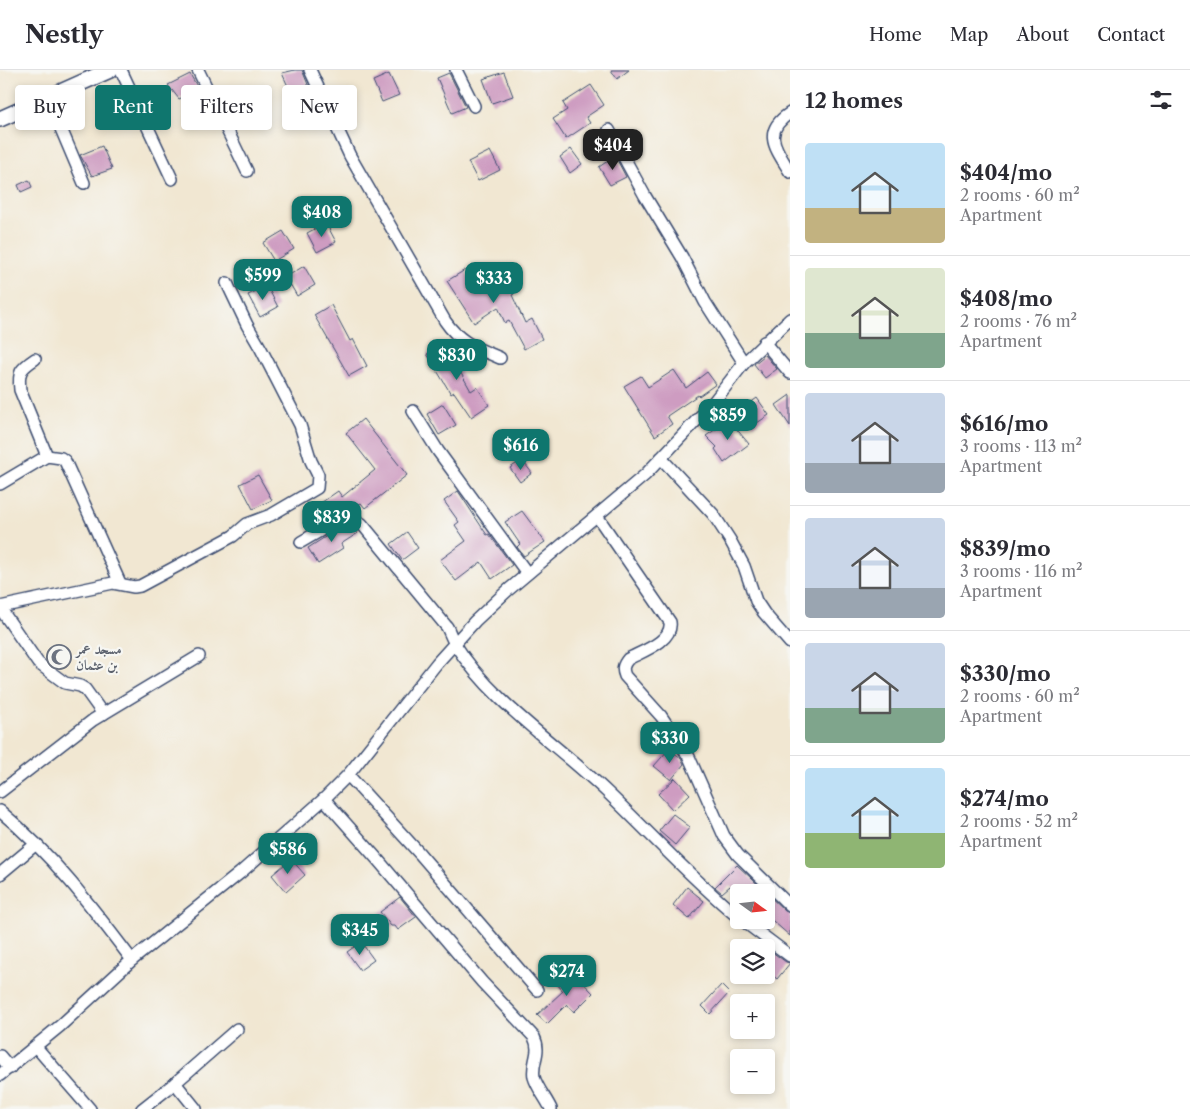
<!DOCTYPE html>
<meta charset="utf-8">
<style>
:root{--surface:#fff;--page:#f2f2f3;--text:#2b2b33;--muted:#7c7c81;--line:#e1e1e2;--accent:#0f766e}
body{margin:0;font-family:"Libre Caslon Text",Amiri,serif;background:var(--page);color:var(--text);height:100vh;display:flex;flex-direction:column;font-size:19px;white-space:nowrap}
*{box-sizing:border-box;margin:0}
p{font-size:16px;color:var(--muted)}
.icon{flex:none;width:28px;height:28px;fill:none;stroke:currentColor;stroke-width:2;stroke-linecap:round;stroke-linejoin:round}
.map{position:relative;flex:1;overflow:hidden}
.sheet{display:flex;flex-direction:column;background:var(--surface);width:400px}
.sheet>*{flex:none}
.hud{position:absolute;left:15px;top:15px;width:475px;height:45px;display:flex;gap:10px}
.needle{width:32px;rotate:105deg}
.fabs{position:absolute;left:730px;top:814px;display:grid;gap:10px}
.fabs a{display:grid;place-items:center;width:45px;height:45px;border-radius:5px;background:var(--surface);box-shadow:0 2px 8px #0003;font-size:25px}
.price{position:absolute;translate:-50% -42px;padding:0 11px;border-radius:10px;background:var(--accent);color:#fff;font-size:16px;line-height:32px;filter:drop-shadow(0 1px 2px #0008)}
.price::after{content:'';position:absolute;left:50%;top:30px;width:15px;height:11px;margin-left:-8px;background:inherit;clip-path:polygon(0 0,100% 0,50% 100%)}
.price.current{background:#222;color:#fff}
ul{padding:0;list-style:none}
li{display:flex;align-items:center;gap:15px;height:125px;padding:0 15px}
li+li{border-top:1px solid var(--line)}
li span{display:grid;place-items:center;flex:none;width:140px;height:100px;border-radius:5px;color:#555}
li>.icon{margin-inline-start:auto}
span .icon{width:60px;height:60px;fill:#fffc;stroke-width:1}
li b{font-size:21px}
h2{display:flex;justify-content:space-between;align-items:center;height:60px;padding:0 15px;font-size:21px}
.pill{padding:0 18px;border-radius:5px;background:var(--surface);box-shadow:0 2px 8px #0003;font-size:18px;line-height:45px}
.pill.current{background:var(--accent);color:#fff}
header{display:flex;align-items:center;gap:30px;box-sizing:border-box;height:70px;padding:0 25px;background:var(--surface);border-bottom:1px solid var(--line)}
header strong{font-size:24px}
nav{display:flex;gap:28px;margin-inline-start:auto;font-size:18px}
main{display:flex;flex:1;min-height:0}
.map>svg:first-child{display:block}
</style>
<header>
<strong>Nestly</strong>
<nav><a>Home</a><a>Map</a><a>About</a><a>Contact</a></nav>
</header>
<main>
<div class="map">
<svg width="790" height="1039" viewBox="0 0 790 1039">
<rect width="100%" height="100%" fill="#f6f6f2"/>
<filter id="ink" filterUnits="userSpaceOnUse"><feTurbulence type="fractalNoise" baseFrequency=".02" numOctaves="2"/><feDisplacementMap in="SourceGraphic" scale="10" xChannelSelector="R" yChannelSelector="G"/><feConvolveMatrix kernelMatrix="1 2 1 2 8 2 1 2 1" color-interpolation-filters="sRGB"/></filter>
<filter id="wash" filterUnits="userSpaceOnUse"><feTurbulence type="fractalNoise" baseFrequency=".0096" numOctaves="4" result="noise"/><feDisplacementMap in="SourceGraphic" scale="20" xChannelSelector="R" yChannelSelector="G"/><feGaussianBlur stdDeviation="1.12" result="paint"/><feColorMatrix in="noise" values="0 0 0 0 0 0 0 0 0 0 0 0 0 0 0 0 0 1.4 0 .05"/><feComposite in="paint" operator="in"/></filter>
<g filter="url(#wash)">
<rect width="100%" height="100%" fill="#f1e7d2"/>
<g id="blocks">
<!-- building -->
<g fill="#ce9cc1">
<polygon points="295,0 302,0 309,17 291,23 282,3"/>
<polygon points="611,0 629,0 617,9"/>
<polygon points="504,2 513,26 492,33 483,9"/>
<polygon points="449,3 466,37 452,43 437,8"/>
<polygon points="190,4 199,20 179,29 168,15"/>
<polygon points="389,4 399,25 382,32 373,11"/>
<polygon points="591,15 604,35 586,47 590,53 566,69 553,49 567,40 563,33"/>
<polygon points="102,76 112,99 92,106 80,85"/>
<polygon points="571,79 582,94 570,103 560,87"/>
<polygon points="490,81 500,100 478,111 468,92"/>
<polygon points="615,86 626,107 610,115 599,97"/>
<polygon points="29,110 32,117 21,122 18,115"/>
<polygon points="326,153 336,172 317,182 307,163"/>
<polygon points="283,161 294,179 274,191 263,173"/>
<polygon points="304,196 315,215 297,226 286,207"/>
<polygon points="465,200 475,218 502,203 514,224 512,225 525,253 532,249 542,269 524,279 509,251 505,253 498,237 474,253 447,211"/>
<polygon points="267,216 278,237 260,247 248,225"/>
<polygon points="331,235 350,271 353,269 367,296 349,306 314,245"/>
<polygon points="445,275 471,321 477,317 489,335 471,347 454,322 451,324 427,284"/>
<polygon points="765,285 777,299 765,308 754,294"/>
<polygon points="674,300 686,318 707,302 716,314 699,326 698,325 667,346 672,354 655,366 624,316 641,306 648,317"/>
<polygon points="790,325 790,356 776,335"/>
<polygon points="757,328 769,345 754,355 742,339"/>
<polygon points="443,334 456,355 439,365 427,344"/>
<polygon points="363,349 407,405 365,438 361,433 351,440 339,441 324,450 315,437 338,421 342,427 375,400 346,363"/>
<polygon points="729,350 749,374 724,393 715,379 717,377 706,366"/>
<polygon points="522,390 532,403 520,412 510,398"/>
<polygon points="258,405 272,430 253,439 240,414"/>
<polygon points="458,421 487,465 489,464 512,495 492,509 481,492 456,511 440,490 466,471 455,455 459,452 444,431"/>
<polygon points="522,441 545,472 524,486 517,477 520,474 505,452"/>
<polygon points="344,455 349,455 355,458 358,463 341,474 343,478 318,494 308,478"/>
<polygon points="407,462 418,478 402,490 391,474"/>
<polygon points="669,679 681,688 684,694 671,710 654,696"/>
<polygon points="675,708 690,724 673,740 658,724"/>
<polygon points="673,744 690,757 675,775 659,761"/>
<polygon points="291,789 305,805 286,822 272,805"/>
<polygon points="737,795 766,822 737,822 730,816 722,823 715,817"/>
<polygon points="687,817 704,831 689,849 673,835"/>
<polygon points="766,823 785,841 790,843 790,866 766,845"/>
<polygon points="400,827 416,847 398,860 395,856 391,856 380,842"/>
<polygon points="361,872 374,890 360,900 347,882"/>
<polygon points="772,882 786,892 790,893 777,909 766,900 766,888"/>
<polygon points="571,900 593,923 574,942 567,934 547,954 537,945 563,921 557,914"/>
<polygon points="721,915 729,923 710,944 702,936"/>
</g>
</g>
</g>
<g filter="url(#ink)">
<use href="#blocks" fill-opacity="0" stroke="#3b4b6f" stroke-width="1"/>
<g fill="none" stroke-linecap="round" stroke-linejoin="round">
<defs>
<g id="minor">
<polyline points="121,0 172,109"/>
<polyline points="198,0 247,101"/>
<path d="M310 0 350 86 445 251C460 273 477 278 500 288"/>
<polyline points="456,0 474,36"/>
<polyline points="48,28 84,113"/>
<path d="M790 43C761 62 776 79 790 102"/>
<polyline points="609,60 645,126 682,187 705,232 744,293"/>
<polyline points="764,272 790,303"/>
<path d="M35 289C20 299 18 302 20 320L47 386"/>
<polyline points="413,341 438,381 527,503"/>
<polyline points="661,388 713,444 730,470 744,496 756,531 764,543 790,573"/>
<polyline points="0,414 47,386 61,388 65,391 120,513"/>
<path d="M597 446 670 552C673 571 643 581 628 589 623 595 622 599 625 606L661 646 689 687 724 766 738 785 790 836"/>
<path d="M301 472 342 448 351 447 362 454 447 557C450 563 452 569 455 574 490 631 559 676 607 722 651 764 692 809 739 848"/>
<polyline points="0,537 113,513 134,517 140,516 233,466 247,454 271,445 317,418 318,405 311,391 300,355 261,279 247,255 227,213"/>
<polyline points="0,538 38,593 65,613 80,616 85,619 103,644"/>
<polyline points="348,705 420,784 537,920"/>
<polyline points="0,722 93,650 199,586"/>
<path d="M324 729 378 790 482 912 534 967C542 983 531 992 534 1007 537 1018 546 1028 551 1039"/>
<path d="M0 741C52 784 92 837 132 890"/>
<polyline points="0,804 36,774"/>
<polyline points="742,850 790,886"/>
<polyline points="36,977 90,1039"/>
<polyline points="0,986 10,998"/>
<polyline points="0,1005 60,956 132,890 240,803 324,729 348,705 437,593 475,551 507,521 645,405 712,334 744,293 790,249"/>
<polyline points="175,1013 196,1039"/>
<polyline points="142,1039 175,1013 237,959"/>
</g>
<polyline id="major" points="0,49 110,0"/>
</defs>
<!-- minor casing -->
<use href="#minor" stroke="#3b4b6f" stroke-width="14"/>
<!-- major casing -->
<use href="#major" stroke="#3b4b6f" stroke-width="18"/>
<!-- minor -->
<use href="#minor" stroke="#fff" stroke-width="11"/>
<!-- major -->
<use href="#major" stroke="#fff" stroke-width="15"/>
</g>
</g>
<!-- icons -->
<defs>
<symbol id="mosque-ring" viewBox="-11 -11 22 22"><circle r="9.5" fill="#f6f6f2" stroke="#6b7280" stroke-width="1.5"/><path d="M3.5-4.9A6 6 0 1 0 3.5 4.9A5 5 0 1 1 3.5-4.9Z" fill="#6b7280"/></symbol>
</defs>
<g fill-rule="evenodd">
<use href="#mosque-ring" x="45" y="573" width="28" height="28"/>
</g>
<g text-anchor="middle" stroke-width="4.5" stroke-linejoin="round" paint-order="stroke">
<!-- worship labels -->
<g font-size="14" font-weight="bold" fill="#5b616d" stroke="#f6f6f2" text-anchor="start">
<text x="76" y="584">مسجد عمر<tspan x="76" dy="16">بن عثمان</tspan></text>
</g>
</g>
</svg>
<div class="fabs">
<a><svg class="needle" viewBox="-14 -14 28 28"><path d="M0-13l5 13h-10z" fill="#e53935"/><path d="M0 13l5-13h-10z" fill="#7c7c81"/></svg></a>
<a><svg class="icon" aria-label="layers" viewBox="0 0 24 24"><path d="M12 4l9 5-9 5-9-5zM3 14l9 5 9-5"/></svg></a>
<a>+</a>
<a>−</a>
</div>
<b class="price current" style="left:613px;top:101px">$404</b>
<b class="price" style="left:322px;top:168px">$408</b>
<b class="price" style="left:263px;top:231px">$599</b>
<b class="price" style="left:494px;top:234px">$333</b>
<b class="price" style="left:457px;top:311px">$830</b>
<b class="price" style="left:728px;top:371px">$859</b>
<b class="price" style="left:521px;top:401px">$616</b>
<b class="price" style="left:332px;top:473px">$839</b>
<b class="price" style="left:670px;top:694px">$330</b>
<b class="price" style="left:288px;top:805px">$586</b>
<b class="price" style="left:360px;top:886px">$345</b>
<b class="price" style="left:567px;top:927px">$274</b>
<div class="hud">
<a class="pill">Buy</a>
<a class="pill current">Rent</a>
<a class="pill">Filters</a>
<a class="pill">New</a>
</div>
</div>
<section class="sheet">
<h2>12 homes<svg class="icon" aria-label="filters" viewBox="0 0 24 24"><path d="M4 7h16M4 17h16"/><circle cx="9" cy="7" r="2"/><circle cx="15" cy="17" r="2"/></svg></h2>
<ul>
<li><span style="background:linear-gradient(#bfe0f5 65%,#c2b280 0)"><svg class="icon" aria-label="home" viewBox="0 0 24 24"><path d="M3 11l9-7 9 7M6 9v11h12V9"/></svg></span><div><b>$404/mo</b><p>2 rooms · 60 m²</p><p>Apartment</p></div></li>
<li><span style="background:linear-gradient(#dfe7d0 65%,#7fa58c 0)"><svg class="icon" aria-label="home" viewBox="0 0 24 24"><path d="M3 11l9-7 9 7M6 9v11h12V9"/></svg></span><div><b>$408/mo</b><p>2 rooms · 76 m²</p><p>Apartment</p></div></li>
<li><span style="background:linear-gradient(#c9d6e8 70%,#9aa5b1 0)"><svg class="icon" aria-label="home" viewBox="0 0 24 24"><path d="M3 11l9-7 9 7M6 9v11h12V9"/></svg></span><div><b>$616/mo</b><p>3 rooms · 113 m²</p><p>Apartment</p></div></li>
<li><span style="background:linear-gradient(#c9d6e8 70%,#9aa5b1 0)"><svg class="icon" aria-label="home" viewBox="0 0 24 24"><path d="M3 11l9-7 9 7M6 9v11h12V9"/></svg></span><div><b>$839/mo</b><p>3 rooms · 116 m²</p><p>Apartment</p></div></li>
<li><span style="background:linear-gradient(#c9d6e8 65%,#7fa58c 0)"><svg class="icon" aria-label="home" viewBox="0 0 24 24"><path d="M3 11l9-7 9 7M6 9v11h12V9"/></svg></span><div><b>$330/mo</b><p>2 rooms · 60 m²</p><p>Apartment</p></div></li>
<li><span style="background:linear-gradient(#bfe0f5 65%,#8fb573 0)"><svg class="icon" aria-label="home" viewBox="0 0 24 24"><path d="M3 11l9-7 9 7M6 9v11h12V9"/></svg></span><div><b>$274/mo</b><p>2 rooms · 52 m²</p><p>Apartment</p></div></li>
</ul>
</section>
</main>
